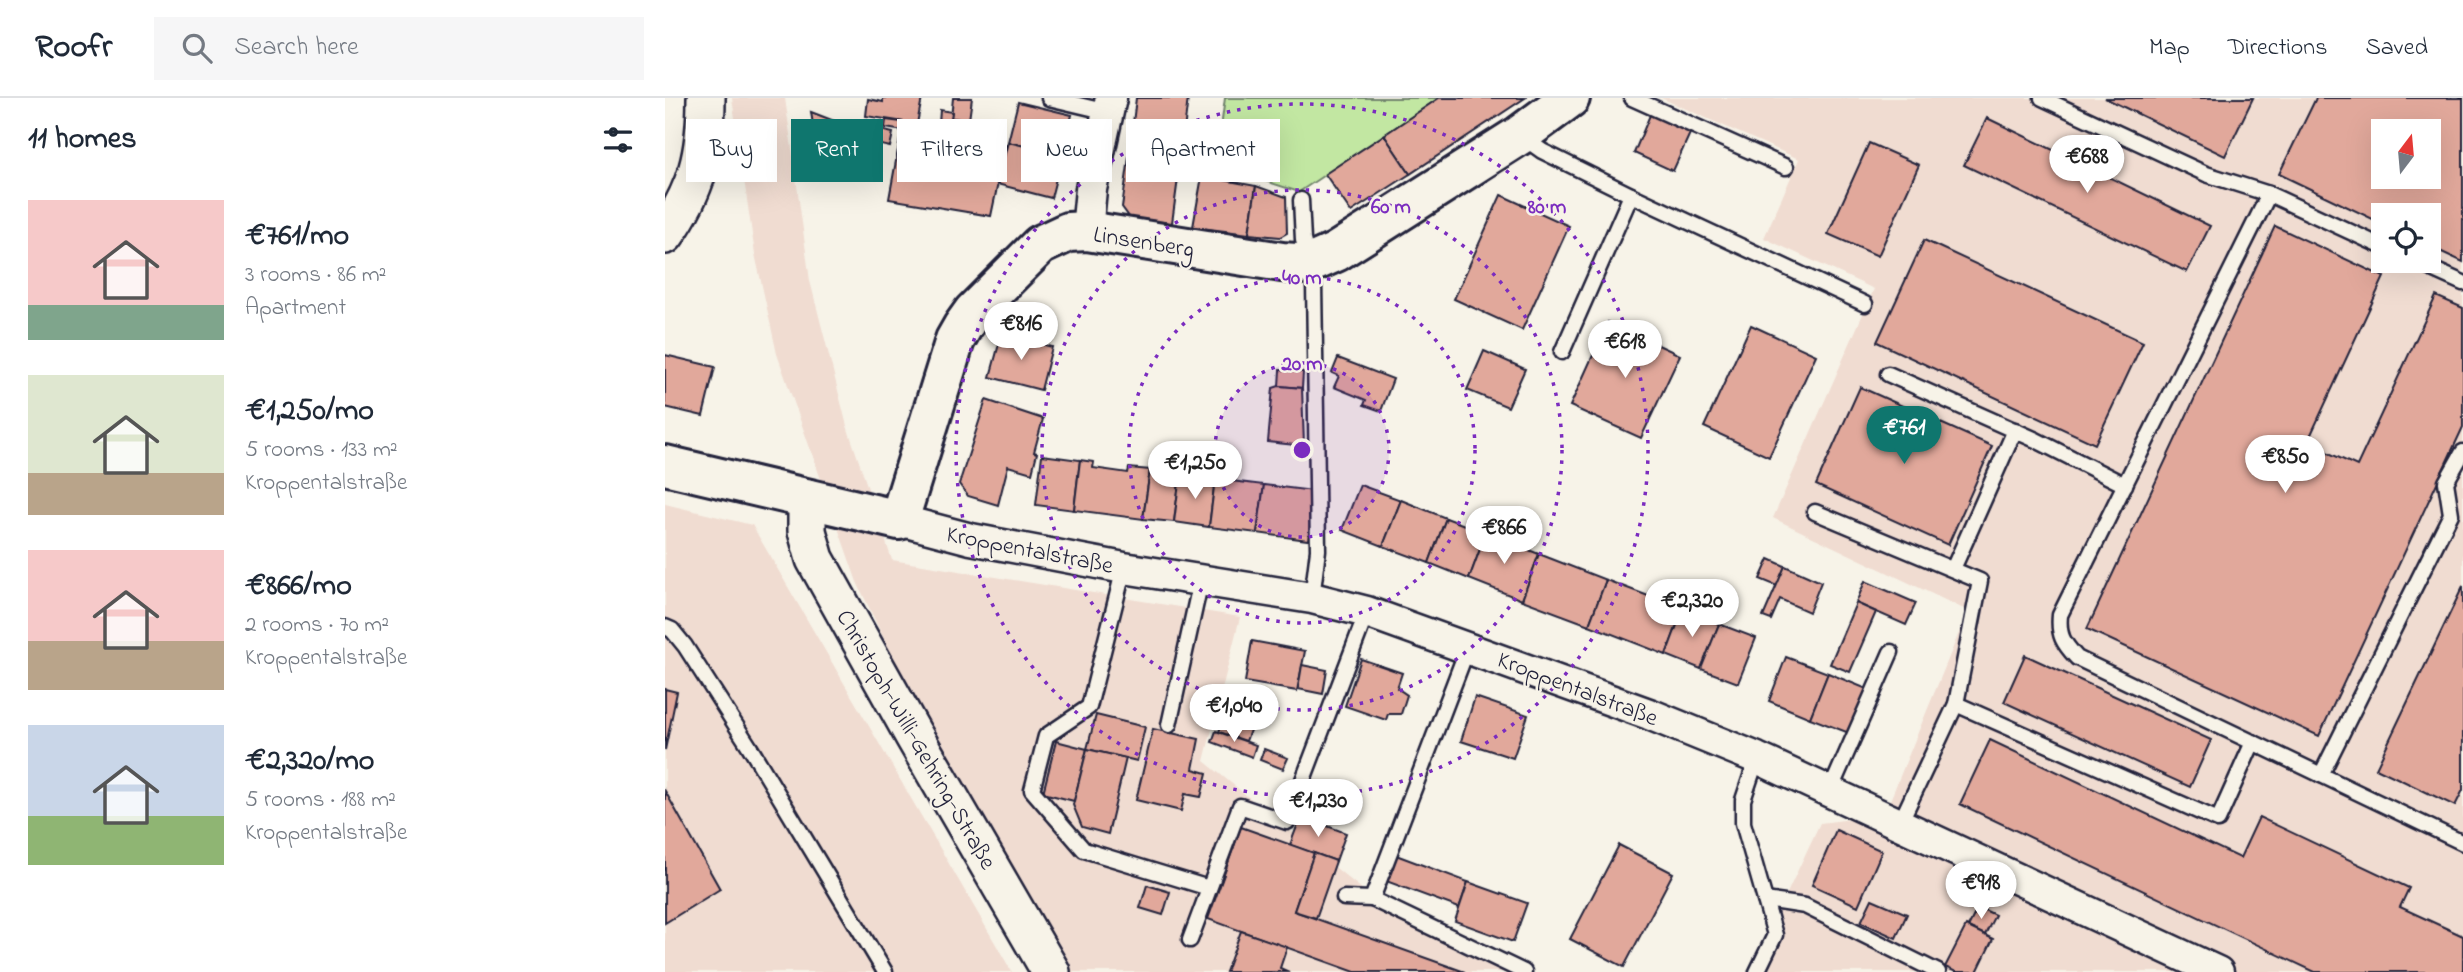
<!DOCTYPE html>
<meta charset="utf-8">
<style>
:root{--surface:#fff;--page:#f6f6f7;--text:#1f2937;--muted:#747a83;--line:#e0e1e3;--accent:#0f766e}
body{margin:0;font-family:"Indie Flower",sans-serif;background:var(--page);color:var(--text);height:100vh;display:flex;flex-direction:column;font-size:26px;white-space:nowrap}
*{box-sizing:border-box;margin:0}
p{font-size:23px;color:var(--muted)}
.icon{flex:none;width:38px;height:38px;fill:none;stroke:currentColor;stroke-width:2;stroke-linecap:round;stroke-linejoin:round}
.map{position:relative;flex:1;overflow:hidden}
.drawer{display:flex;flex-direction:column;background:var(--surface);width:665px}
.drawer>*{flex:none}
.banner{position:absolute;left:21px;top:21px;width:665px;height:63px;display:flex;gap:14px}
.needle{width:46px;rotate:16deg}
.tools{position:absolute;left:1706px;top:21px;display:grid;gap:14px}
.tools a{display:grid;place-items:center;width:70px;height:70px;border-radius:0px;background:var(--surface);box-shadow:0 7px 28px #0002;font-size:35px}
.price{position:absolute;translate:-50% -60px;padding:0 16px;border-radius:24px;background:#fff;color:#222;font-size:23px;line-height:46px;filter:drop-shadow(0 2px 4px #0008)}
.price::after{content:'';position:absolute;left:50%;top:42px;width:21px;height:16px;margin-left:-10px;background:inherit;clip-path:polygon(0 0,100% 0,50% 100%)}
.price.current{background:var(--accent);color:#fff}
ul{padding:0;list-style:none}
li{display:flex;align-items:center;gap:21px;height:175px;padding:0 28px}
li span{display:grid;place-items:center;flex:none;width:196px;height:140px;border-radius:0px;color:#555}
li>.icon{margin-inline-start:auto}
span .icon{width:84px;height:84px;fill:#fffc;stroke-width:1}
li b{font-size:30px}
h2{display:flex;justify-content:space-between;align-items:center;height:84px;padding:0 28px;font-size:30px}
.tag{padding:0 24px;border-radius:0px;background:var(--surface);box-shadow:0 7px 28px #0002;font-size:24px;line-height:63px}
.tag.current{background:var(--accent);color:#fff}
header{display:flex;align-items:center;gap:42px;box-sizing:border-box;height:98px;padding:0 35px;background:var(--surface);border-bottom:2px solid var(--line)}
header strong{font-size:33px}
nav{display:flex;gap:38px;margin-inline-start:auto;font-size:24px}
.search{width:490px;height:63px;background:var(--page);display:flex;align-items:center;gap:18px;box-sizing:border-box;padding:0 24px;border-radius:0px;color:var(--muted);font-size:26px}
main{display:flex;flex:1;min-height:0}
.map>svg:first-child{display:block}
</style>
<header>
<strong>Roofr</strong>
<div class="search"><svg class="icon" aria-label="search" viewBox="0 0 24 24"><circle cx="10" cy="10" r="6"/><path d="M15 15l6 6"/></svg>Search here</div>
<nav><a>Map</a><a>Directions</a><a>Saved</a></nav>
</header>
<main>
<section class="drawer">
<h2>11 homes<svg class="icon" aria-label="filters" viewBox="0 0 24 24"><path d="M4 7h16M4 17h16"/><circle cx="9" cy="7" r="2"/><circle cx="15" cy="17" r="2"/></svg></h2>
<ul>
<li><span style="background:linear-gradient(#f6c9c9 75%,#7fa58c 0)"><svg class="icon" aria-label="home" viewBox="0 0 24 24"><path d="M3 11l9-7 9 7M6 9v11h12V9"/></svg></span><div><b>€761/mo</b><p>3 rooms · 86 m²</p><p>Apartment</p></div></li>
<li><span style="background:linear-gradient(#dfe7d0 70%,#b9a48a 0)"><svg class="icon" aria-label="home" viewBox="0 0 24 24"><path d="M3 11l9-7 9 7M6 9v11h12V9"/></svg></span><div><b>€1,250/mo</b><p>5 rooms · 133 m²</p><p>Kroppentalstraße</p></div></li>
<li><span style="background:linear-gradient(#f6c9c9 65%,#b9a48a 0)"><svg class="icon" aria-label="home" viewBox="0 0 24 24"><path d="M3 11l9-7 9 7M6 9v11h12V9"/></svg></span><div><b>€866/mo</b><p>2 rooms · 70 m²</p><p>Kroppentalstraße</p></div></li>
<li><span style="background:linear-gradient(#c9d6e8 65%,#8fb573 0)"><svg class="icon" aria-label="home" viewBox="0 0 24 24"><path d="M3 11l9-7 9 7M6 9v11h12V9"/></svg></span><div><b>€2,320/mo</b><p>5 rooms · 188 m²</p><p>Kroppentalstraße</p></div></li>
</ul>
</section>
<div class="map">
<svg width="1798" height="874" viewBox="0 0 1798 874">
<rect width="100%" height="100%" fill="#f7f3e8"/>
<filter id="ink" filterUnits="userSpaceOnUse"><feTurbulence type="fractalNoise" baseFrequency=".0143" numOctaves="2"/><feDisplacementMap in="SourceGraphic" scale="14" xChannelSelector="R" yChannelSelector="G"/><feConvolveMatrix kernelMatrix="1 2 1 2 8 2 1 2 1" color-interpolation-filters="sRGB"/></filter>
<g filter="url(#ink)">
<!-- built -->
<g fill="#f0dcd1" fill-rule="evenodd">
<polygon points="67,0 120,0 145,183 182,328 227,462 575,519 539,663 698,792 842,874 403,874 256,620 192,484 112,256 90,156"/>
<path d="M996 0H1798V874H1085L1155 725 1219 717 1303 513 1108 420 1209 191 1099 140 1134 61ZM1718 33H1764V79H1718ZM1718 117H1764V163H1718Z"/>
<polygon points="0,406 87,427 347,874 0,874"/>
</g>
<!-- green -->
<polygon fill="#c2e7a2" stroke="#72846e" stroke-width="2" points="560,0 774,0 634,94 551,67"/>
<!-- building -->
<g fill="#e1a89b" stroke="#22223b" stroke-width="2" fill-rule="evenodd">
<polygon points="218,0 257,0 252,26 201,18 203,1 218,4"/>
<polygon points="288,0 307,0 304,22 286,20"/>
<polygon points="471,0 523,0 514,73 463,67"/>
<polygon points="774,0 860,0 745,76 719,37"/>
<polygon points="1440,0 1588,0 1560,58"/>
<path d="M1651 0H1798V164L1764 148V117H1718V126L1614 76ZM1718 33H1764V79H1718Z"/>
<polygon points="353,4 407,17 397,57 343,44"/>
<polygon points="275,12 287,14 283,39 261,36 262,25 274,26"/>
<polygon points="987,12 1027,31 1008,73 969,55"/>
<polygon points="146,14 177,26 174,49 152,44 154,34 149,33"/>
<polygon points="286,20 324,25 322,44 283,39"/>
<polygon points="1322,20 1545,128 1522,174 1299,67"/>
<polygon points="221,22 252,26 251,35 220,30"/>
<polygon points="177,26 198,29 193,64 172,60"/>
<polygon points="215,32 228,35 225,49 212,46"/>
<polygon points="323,34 338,36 337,46 322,44"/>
<polygon points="251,35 341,47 326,118 224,101 235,41 248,44"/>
<polygon points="719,37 745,76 686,114 660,76"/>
<polygon points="343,44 397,57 386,100 332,86"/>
<polygon points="1204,45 1254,67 1213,158 1163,136"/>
<polygon points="463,67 514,73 507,125 465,120 457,109"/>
<polygon points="537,78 591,88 584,136 528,129"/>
<polygon points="591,88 621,99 622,135 615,139 584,136"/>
<polygon points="836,97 904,128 857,232 789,201"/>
<polygon points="1610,128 1719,179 1642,345 1692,368 1771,198 1798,210 1798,329 1654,638 1422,531"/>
<polygon points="1259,142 1478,244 1430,346 1212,244"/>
<polygon points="943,224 1015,257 976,340 905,308"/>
<polygon points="1086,227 1151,257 1104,359 1039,329"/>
<polygon points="337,235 387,249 376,292 325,279"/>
<polygon points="819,253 860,271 843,309 802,292"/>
<polygon points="0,257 50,269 38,318 0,309"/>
<polygon points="673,260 728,281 716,313 699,307 701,302 669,289 674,278 667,275"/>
<polygon points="615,272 638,274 637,290 614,288"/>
<polygon points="614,288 637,290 639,348 603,344 608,290"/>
<polygon points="1195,289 1327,348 1283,447 1151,387"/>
<polygon points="321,302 378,321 369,354 372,355 367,375 343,368 333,407 303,398 294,386"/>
<polygon points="377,357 415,362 409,412 371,407"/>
<polygon points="415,362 429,364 428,370 463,375 464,370 485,372 478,421 409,412"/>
<polygon points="485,372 515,377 509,424 478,421"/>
<polygon points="515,377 550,381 544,429 509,424"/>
<polygon points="550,381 599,387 592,435 544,429"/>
<polygon points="599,387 649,393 643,442 592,435"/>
<polygon points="695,387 736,402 718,448 677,432"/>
<polygon points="736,402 781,420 764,465 718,448"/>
<polygon points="781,420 821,435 804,481 764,465"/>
<polygon points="821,435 874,456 857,502 804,481"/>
<polygon points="874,456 941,482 924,527 857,502"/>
<polygon points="1104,461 1120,468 1112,488 1095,481"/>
<polygon points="1120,468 1156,484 1144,514 1115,501 1106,522 1098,519"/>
<polygon points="941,482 1018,511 1001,557 924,527"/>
<polygon points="1200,483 1251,505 1241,527 1191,505"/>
<polygon points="1798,488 1798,692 1790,708 1711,670"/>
<polygon points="1191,505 1211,514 1185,574 1165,566"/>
<polygon points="1018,511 1054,526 1036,571 1001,557"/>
<polygon points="1054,526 1091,540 1073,585 1036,571"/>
<polygon points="587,543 640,553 632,593 580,584"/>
<polygon points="1360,557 1546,642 1525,689 1339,604"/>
<polygon points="1121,559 1163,575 1145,620 1104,603"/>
<polygon points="696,561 737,575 732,590 742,597 736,616 723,616 721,622 680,608"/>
<polygon points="637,567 662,572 658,596 633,591"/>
<polygon points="1163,575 1202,591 1184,635 1145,620"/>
<polygon points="0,591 12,594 0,652"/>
<polygon points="810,599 863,617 848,660 796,643"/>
<polygon points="560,615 588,624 581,643 554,634"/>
<polygon points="431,617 480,629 472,663 422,651"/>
<polygon points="488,631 534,641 528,671 542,675 536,699 520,696 516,713 471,702"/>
<polygon points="551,633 591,647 587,659 547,644"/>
<polygon points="1325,642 1575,760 1594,719 1744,790 1735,809 1798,838 1798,874 1650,874 1295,706"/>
<polygon points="391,643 422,651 409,703 378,695"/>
<polygon points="422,651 461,660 443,736 417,729 408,707"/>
<polygon points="599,651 623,660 618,671 595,662"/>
<polygon points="0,693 55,791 0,825"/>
<polygon points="636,718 681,735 671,763 625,747"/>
<polygon points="576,729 649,755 629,813 800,874 690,874 543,821"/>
<polygon points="1171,732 1217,753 1193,808 1147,787"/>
<polygon points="954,747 1008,775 959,869 905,841"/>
<polygon points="649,755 671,763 651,820 629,813"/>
<polygon points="731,757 803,784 794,810 721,783"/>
<polygon points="803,784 862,805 848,844 790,823"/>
<polygon points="482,787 505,794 498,817 475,810"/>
<polygon points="1207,801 1242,816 1231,840 1196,824"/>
<polygon points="1313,809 1330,817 1320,837 1303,829"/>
<polygon points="1301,828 1328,841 1312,874 1291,874 1280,869"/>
<polygon points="576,833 622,849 615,870 624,874 561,874"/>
</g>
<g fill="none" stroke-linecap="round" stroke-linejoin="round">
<defs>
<g id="service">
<polyline points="384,0 443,14"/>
<polyline points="967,0 1121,69"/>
<polyline points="1377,0 1541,76 1604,96 1718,149"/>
<polyline points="856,38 877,53 966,97 1200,206"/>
<path d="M1604 96 1395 517C1393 537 1398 545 1412 560L1798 745"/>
<polyline points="636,102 638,142 649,185 653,452 647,500"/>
<polyline points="1749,163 1798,185"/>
<polyline points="897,254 966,97"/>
<polyline points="1223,276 1371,342 1460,387"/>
<polyline points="1150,414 1315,483 1291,606 1235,725"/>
<polyline points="459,470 424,609 381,638 367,692 419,752 544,790"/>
<polyline points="1288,471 1350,332"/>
<polyline points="0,529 7,532 20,548 84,648 220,874"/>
<polyline points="1291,606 1553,722 1588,644"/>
<polyline points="504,627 536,482"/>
<polyline points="1092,660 1078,702 1078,725 1110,837 1092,874"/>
<polyline points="1656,677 1786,416 1781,384 1798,354"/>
<polyline points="1165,693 1226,554"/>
<polyline points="679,800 707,801 859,874"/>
<polyline points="707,801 803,549"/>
<polyline points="1100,802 1140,808 1273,874"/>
<polyline points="525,842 575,708 622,724 702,514"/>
</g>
<g id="minor">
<polyline points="422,133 426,91 446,0"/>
<polyline points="234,422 306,441 459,470 647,500 702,514 984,616 1092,660 1553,874"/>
</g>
<g id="tertiary">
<path d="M0 137C32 91 41 56 41 0"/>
<polyline points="142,400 142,433 150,461 249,638 386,874"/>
</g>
<polyline id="secondary" points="0,367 234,422 290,242 298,228 308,214 375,147 403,134 422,133 617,164 644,166 671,154 855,37 905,0"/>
</defs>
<!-- service casing -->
<use href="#service" stroke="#22223b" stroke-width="19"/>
<!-- minor casing -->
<use href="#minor" stroke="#22223b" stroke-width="35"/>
<!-- tertiary casing -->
<use href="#tertiary" stroke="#22223b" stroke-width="42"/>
<!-- secondary casing -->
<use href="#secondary" stroke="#22223b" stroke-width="44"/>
<!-- service -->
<use href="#service" stroke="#f7f3e8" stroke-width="14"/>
<!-- minor -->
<use href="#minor" stroke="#f7f3e8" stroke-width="30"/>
<!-- tertiary -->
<use href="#tertiary" stroke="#f7f3e8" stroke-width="37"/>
<!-- secondary -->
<use href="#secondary" stroke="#f7f3e8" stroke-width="38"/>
</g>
</g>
<!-- distance rings -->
<circle cx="637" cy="352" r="87" fill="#7b2cbf" fill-opacity=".12"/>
<g fill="none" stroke="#7b2cbf" stroke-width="3.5" stroke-dasharray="3.5 7">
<circle cx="637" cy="352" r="87"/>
<circle cx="637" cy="352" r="173"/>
<circle cx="637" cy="352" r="260"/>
<circle cx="637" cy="352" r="346"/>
</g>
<g text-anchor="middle" stroke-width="5" stroke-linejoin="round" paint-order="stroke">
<!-- street labels -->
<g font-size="24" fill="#22223b" stroke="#f7f3e8">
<text transform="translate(479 143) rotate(9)" y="8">Linsenberg</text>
<text transform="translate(365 451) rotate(11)" y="8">Kroppentalstraße</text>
<text transform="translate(913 590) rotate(21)" y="8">Kroppentalstraße</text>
<text transform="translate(252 641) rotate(60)" y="8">Christoph-Willi-Gehring-Straße</text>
</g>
</g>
<circle cx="637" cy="352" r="10" fill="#7b2cbf" stroke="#f7f3e8" stroke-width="3.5"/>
<g font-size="21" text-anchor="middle" font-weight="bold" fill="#7b2cbf" stroke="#f7f3e8" stroke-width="5" stroke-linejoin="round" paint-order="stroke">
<text x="882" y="115">80 m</text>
<text x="726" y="115">60 m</text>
<text x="637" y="186">40 m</text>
<text x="637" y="272">20 m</text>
</g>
</svg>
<div class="tools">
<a><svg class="needle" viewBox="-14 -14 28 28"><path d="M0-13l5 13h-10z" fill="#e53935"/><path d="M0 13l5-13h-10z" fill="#747a83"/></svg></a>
<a><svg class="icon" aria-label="locate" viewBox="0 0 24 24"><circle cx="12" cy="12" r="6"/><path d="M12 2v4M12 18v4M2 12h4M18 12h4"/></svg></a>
</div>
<b class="price" style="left:1422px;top:97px">€688</b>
<b class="price" style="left:356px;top:264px">€816</b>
<b class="price" style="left:960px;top:282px">€618</b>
<b class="price current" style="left:1239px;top:368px">€761</b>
<b class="price" style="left:1620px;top:397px">€850</b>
<b class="price" style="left:530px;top:403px">€1,250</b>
<b class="price" style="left:839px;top:468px">€866</b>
<b class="price" style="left:1027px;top:541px">€2,320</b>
<b class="price" style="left:569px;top:646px">€1,040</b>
<b class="price" style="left:653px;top:741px">€1,230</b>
<b class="price" style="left:1316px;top:823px">€918</b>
<div class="banner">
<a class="tag">Buy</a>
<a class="tag current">Rent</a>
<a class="tag">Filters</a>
<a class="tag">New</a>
<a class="tag">Apartment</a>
</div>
</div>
</main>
